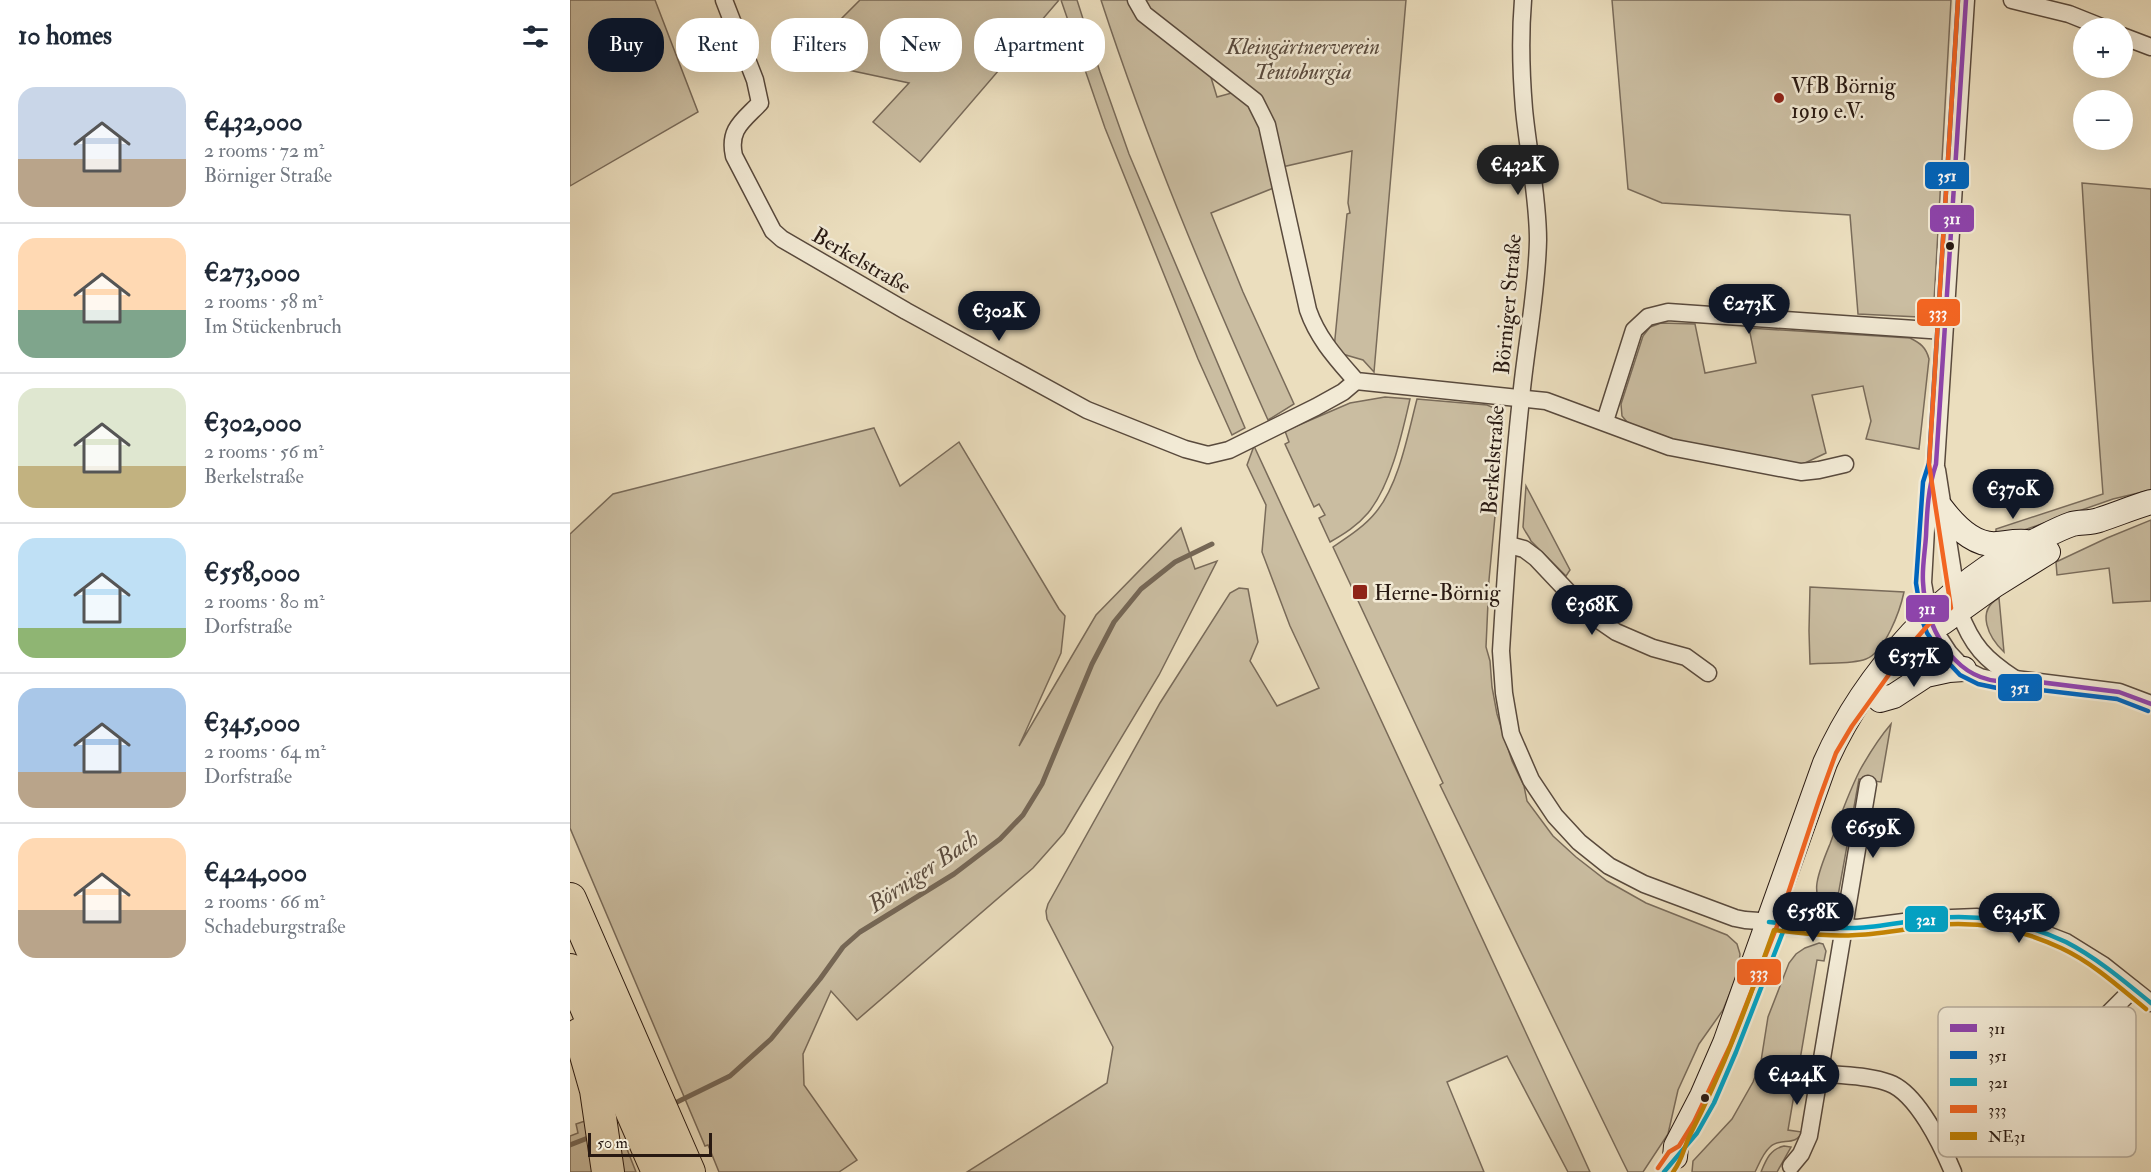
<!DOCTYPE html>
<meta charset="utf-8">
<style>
:root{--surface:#fff;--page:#f2f2f3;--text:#1f2937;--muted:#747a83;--line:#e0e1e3;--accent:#111827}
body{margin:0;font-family:"IM FELL Double Pica",serif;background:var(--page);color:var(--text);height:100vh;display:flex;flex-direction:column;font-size:22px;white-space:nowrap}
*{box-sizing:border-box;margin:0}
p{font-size:20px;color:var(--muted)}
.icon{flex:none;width:33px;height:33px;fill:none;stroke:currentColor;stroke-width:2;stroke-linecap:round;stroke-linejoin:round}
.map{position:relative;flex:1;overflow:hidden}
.drawer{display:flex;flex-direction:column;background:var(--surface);width:570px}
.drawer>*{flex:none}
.hud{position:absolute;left:18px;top:18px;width:570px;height:54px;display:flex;gap:12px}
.tools{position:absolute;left:1503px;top:18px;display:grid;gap:12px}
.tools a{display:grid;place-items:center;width:60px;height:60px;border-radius:50%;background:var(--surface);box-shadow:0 6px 24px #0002;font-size:30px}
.scale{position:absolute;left:18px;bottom:15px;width:124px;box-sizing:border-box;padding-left:6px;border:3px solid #281912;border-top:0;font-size:16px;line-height:21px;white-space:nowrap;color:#281912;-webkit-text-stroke:4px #f2ead5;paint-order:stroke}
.price{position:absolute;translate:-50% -51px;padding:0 14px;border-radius:21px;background:var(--accent);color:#fff;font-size:20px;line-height:39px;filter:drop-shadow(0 2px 3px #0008)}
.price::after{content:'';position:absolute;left:50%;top:36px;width:18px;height:14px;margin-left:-9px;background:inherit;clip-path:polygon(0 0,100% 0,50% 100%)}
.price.current{background:#222;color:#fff}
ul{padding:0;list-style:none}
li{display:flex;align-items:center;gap:18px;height:150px;padding:0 18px}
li+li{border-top:2px solid var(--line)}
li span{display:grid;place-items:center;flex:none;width:168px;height:120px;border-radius:18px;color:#555}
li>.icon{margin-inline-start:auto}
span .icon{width:72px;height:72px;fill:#fffc;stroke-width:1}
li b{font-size:26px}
h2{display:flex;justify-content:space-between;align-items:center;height:72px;padding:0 18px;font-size:26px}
.tag{padding:0 21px;border-radius:24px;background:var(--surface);box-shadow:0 6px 24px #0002;font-size:21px;line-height:54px}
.tag.current{background:var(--accent);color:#fff}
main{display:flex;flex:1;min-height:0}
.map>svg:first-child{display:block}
</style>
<main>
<section class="drawer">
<h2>10 homes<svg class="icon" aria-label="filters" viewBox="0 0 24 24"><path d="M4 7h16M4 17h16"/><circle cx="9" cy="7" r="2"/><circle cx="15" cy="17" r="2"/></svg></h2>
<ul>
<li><span style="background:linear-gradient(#c9d6e8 60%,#b9a48a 0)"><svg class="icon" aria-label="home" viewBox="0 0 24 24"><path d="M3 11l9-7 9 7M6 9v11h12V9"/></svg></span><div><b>€432,000</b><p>2 rooms · 72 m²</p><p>Börniger Straße</p></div></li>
<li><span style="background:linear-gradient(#ffd9b3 60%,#7fa58c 0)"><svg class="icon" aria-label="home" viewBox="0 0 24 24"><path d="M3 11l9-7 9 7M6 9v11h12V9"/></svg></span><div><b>€273,000</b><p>2 rooms · 58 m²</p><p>Im Stückenbruch</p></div></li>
<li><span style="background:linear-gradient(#dfe7d0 65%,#c2b280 0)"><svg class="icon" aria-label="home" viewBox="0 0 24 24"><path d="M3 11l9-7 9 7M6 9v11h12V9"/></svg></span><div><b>€302,000</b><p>2 rooms · 56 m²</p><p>Berkelstraße</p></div></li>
<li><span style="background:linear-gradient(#bfe0f5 75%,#8fb573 0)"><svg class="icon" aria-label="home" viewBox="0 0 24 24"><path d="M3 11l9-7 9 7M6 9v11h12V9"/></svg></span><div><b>€558,000</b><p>2 rooms · 80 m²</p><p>Dorfstraße</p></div></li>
<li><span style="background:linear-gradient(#a9c7e8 70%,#b9a48a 0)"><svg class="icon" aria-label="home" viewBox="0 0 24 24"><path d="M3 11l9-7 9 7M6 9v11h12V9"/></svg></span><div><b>€345,000</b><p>2 rooms · 64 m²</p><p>Dorfstraße</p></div></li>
<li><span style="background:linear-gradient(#ffd9b3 60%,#b9a48a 0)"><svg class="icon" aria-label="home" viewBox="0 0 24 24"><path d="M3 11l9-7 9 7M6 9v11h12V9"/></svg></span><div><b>€424,000</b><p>2 rooms · 66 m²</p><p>Schadeburgstraße</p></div></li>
</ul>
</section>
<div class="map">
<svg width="1581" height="1172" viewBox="0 0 1581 1172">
<rect width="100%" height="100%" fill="#ebdebe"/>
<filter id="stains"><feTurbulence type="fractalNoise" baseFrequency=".00333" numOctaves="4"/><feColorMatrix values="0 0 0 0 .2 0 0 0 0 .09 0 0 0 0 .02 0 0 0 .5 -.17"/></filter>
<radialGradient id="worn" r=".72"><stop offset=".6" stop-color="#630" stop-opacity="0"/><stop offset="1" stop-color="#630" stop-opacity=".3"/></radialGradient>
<!-- green -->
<g fill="#cabda1" stroke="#796b5a" stroke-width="1.5">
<polygon points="0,0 85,0 128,112 0,186"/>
<polygon points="290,0 489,0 350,162 303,122 339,83 255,65 239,51"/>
<polygon points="491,0 507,0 530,72 559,154 675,428 662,435 628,359 535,128"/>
<path d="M531 0H560L639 71 647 97 665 92 685 112 706 187 641 213 673 292 724 404 698 420C636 282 578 144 531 0Z"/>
<polygon points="573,0 836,0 804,372 793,360 769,353 764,349 777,214 780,213 778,203 782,151 712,167 702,123 580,14"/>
<polygon points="1042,0 1381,0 1364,302 1359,312 1349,317 1288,314 1280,215 1092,203 1058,189"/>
<polygon points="1512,183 1581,189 1581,490 1543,499 1440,535 1426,537 1426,529 1533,494 1523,360"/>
<path d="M1091 323 1125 324 1135 373 1186 363 1179 328 1340 338C1350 343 1356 347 1359 359L1349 449 1296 439 1301 421 1293 386 1242 395 1256 453 1233 464H1227L1113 443 1058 423 1052 416 1051 404 1073 336 1080 327Z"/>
<path d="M815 397 840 399C832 434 821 485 798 513 787 526 774 534 760 542L749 518 755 515 749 504 744 507 715 444 719 442 715 431 780 403Z"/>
<path d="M847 399 917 405 929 410 934 420 919 580 916 647 920 661 922 687 927 714 942 761 954 786 957 801 983 836 1006 857 1037 881 1076 903 1157 935 1167 944 1170 954 1168 973 1153 1010 1129 1044 1108 1090 1098 1134 1073 1172H1058L1052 1160 870 785 873 783 763 547C778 537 795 526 806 512 829 484 838 434 847 399Z"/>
<polygon points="304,428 330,486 389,442 489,609 495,616 491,653 449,746 526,615 611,528 625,569 647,561 589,675 494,833 463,868 287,1020 261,991 233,1054 234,1085 287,1160 269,1172 149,1172 138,1145 135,1146 0,828 0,534 43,494"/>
<polygon points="684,446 1000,1128 1020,1172 998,1172 937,1056 877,1082 914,1172 397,1172 537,1083 543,1047 477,919 476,911 478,904 590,703 660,593 669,588 678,589 688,642 680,661 707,706 749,688 720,626 692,552 696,505 677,465"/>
<path d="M956 486 1000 570 996 576 961 541C959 536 955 532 953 527Z"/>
<polygon points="1581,520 1581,601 1543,603 1539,568 1487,575 1486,562 1537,538"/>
<path d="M1240 587 1334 592C1330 611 1315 652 1296 659 1280 665 1257 662 1240 664L1239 631Z"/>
<path d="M1429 598 1434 652C1419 638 1405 611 1429 598Z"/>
<path d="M1321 724 1311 782 1289 779 1266 907C1252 911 1245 896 1247 883 1249 870 1255 856 1260 844 1269 819 1278 794 1290 770 1299 754 1309 738 1321 724Z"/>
<path d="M1249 943 1253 944 1256 951 1254 961 1247 960 1218 1130 1232 1132C1226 1147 1210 1137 1200 1147 1193 1153 1189 1164 1185 1172H1122L1123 1161 1162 1119 1183 1082 1191 1061 1198 1017 1219 963 1226 954 1235 948Z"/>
<polygon points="15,1121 22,1155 22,1172 0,1172 0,1136 8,1133 6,1124"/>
<polygon points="55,1144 66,1172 46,1172 43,1148"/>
<path d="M1214 1146 1221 1147 1207 1172H1191C1196 1160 1200 1149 1214 1146Z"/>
</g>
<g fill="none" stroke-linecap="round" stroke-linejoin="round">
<!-- stream -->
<g stroke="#756756" stroke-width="5">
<polyline points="101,1105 160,1076 201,1039 250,979 273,947 290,932 384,874 430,839 453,815 472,784 522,664 544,622 571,589 605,562 642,544"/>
<polyline points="0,1145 23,1136"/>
</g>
<defs>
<g id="minor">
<path d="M154 0 185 80 190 103C173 121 158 129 164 156L203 231 212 239 336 311 517 410 615 449 638 455 659 450 746 407 773 392 786 381"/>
<path d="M566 0 574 14 685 101 697 125 738 310C748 339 767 359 786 381L976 401 1100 447 1231 472 1249 470 1275 464"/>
<path d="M953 0C950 36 951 73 954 109 958 152 968 196 968 240 967 293 956 345 951 398 942 482 936 567 931 651L934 693 941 734 961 780 985 816 1009 842 1039 866 1074 884 1165 918 1175 920 1287 928 1357 919 1407 917 1465 930 1496 942 1533 965 1581 1003"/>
<polyline points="1396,0 1366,464 1360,483 1357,511 1353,583 1359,617 1364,630 1379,653 1394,669 1410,677 1428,681 1445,679 1549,692 1581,704"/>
<polyline points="1442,0 1499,14 1534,28"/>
<polyline points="1552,36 1581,47"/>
<polyline points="1035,421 1064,330 1078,317 1098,312 1374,331"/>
<path d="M1367 470 1389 611C1402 646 1415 659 1445 679"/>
<polyline points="939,545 954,549 966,558 1017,612 1046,632 1083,648 1116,657 1138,673"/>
<path d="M1250 1073C1272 1076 1298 1075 1319 1083 1347 1093 1372 1146 1383 1172"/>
<polyline points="1372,1144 1448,1091 1510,1042 1563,989"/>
<polyline points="1221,1166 1231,1154 1239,1136 1298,784"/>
</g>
<g id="secondary">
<path d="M1372 509C1385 526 1404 546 1427 544 1437 543 1445 541 1456 542"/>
<polyline points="1372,623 1425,585 1478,552"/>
<polyline points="1310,700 1324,696 1356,675 1379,670 1394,669"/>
<path d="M1105 1157 1106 1146 1132 1096 1155 1043 1255 763C1294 675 1376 581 1465 541 1477 535 1490 528 1502 524 1511 522 1521 523 1529 520 1547 514 1564 507 1581 502"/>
</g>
<g id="motorway">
<polyline points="0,899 119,1172"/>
<polyline points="0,970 88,1172"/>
<polyline points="10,1034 26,1090 38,1172"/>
</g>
</defs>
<!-- minor casing -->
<use href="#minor" stroke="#594a3d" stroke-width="19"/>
<!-- secondary casing -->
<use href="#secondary" stroke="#281912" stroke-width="26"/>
<!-- motorway casing -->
<use href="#motorway" stroke="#281912" stroke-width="34"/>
<!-- minor -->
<use href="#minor" stroke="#f2ead5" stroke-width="16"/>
<!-- secondary -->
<use href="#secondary" stroke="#f2ead5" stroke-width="24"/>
<!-- motorway -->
<use href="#motorway" stroke="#ebdebe" stroke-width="32"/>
<defs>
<path id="bus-1" d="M1396 0 1366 464C1358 488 1357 512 1356 536 1355 552 1352 567 1353 582 1355 624 1381 676 1427 681 1433 681 1439 680 1445 679L1549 692 1581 704"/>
<polyline id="bus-2" points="1388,0 1359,463 1353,482 1346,583 1352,620 1357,633 1374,658 1390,675 1408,684 1427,688 1445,687 1547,699 1578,711"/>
<g id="bus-3">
<path d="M1199 922C1228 925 1257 929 1285 928 1313 927 1340 920 1367 918 1411 914 1456 923 1496 942 1527 958 1554 981 1581 1003"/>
<polyline points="1094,1172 1127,1133 1144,1103 1166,1052 1216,924"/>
</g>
<polyline id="bus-4" points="1088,1168 1099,1152 1109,1146 1124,1122 1160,1046 1209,921 1250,797 1266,753 1282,726 1338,648 1359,624 1381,608 1359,464 1388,0"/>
<path id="bus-5" d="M1103 1172C1113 1159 1113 1149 1120 1135 1154 1069 1179 1000 1204 930 1231 933 1258 937 1286 935 1313 934 1340 928 1367 925 1410 921 1453 930 1491 948 1523 963 1549 987 1576 1009"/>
</defs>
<!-- bus-1 casing -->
<use href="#bus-1" stroke="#f2ead5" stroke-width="9"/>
<!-- bus-2 casing -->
<use href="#bus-2" stroke="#f2ead5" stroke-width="9"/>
<!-- bus-3 casing -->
<use href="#bus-3" stroke="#f2ead5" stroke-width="9"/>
<!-- bus-4 casing -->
<use href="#bus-4" stroke="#f2ead5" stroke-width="9"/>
<!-- bus-5 casing -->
<use href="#bus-5" stroke="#f2ead5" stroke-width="9"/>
<!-- bus-1 -->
<use href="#bus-1" stroke="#8e44ad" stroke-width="4.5"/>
<!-- bus-2 -->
<use href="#bus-2" stroke="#0065bd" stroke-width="4.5"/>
<!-- bus-3 -->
<use href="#bus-3" stroke="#02a2c5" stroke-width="4.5"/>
<!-- bus-4 -->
<use href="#bus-4" stroke="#f26522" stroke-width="4.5"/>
<!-- bus-5 -->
<use href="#bus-5" stroke="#c38304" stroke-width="4.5"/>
</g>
<!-- markers -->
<g fill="#8f2418" stroke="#f2ead5" stroke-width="2">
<circle cx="1209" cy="98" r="6"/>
<rect x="782" y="584" width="16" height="16" rx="3"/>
</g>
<g fill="#281912" stroke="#f2ead5" stroke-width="2">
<circle cx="1380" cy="246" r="5"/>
<circle cx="1135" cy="1098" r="5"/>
</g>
<g text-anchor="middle" stroke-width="5" stroke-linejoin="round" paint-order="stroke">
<!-- park labels -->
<g font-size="22" font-style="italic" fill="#594a3d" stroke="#f2ead5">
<text x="733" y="54">Kleingärtnerverein<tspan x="733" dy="25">Teutoburgia</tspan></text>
</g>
<!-- poi labels -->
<g font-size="22" fill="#281912" stroke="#f2ead5" text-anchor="start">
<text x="1221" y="93">VfB Börnig<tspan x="1221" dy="25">1919 e.V.</tspan></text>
<text x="804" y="600">Herne-Börnig</text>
</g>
<!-- street labels -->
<g font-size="22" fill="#281912" stroke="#f2ead5">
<text transform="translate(292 260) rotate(30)" y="8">Berkelstraße</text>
<text transform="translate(937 304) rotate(-85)" y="8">Börniger Straße</text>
<text transform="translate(922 460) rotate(-86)" y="8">Berkelstraße</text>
</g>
<!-- water labels -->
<g font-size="24" font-style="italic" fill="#5c4d40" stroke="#f2ead5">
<text transform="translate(353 871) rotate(-34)" y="8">Börniger Bach</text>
</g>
</g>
<!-- legend -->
<rect x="1368" y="1007" width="198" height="150" rx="9" fill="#f2ead5" stroke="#b5ab9a" stroke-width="1.5"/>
<rect x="1380" y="1024" width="27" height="8" fill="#8e44ad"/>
<rect x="1380" y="1051" width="27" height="8" fill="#0065bd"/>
<rect x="1380" y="1078" width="27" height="8" fill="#02a2c5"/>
<rect x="1380" y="1105" width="27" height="8" fill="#f26522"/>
<rect x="1380" y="1132" width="27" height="8" fill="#c38304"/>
<g font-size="16" fill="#281912">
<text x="1418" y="1034">311</text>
<text x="1418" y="1061">351</text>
<text x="1418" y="1088">321</text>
<text x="1418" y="1115">333</text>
<text x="1418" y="1142">NE31</text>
</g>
<g stroke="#f2ead5" stroke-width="2">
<rect x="1354" y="161" width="46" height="29" rx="6" fill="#0065bd"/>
<rect x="1359" y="204" width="46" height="29" rx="6" fill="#8e44ad"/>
<rect x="1346" y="298" width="45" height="29" rx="6" fill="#f26522"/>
<rect x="1335" y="594" width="45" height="29" rx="6" fill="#8e44ad"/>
<rect x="1427" y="673" width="46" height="29" rx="6" fill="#0065bd"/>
<rect x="1334" y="905" width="45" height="28" rx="6" fill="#02a2c5"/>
<rect x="1166" y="958" width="46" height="28" rx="6" fill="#f26522"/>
</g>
<g font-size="16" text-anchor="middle" font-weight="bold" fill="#fff">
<text x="1377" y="181">351</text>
<text x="1382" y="224">311</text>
<text x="1368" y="318">333</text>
<text x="1357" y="614">311</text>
<text x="1450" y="693">351</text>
<text x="1356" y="925">321</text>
<text x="1189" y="978">333</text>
</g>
<rect width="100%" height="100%" filter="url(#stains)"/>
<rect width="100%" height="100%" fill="url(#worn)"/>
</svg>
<div class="tools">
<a>+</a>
<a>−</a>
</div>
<div class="scale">50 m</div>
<b class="price current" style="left:948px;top:196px">€432K</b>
<b class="price" style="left:1179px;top:335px">€273K</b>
<b class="price" style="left:429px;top:342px">€302K</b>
<b class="price" style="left:1443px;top:520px">€370K</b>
<b class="price" style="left:1022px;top:636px">€368K</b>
<b class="price" style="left:1344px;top:688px">€537K</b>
<b class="price" style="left:1303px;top:859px">€659K</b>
<b class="price" style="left:1243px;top:943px">€558K</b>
<b class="price" style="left:1449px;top:944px">€345K</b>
<b class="price" style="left:1227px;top:1106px">€424K</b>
<div class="hud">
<a class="tag current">Buy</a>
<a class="tag">Rent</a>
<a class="tag">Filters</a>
<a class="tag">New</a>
<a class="tag">Apartment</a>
</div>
</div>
</main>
